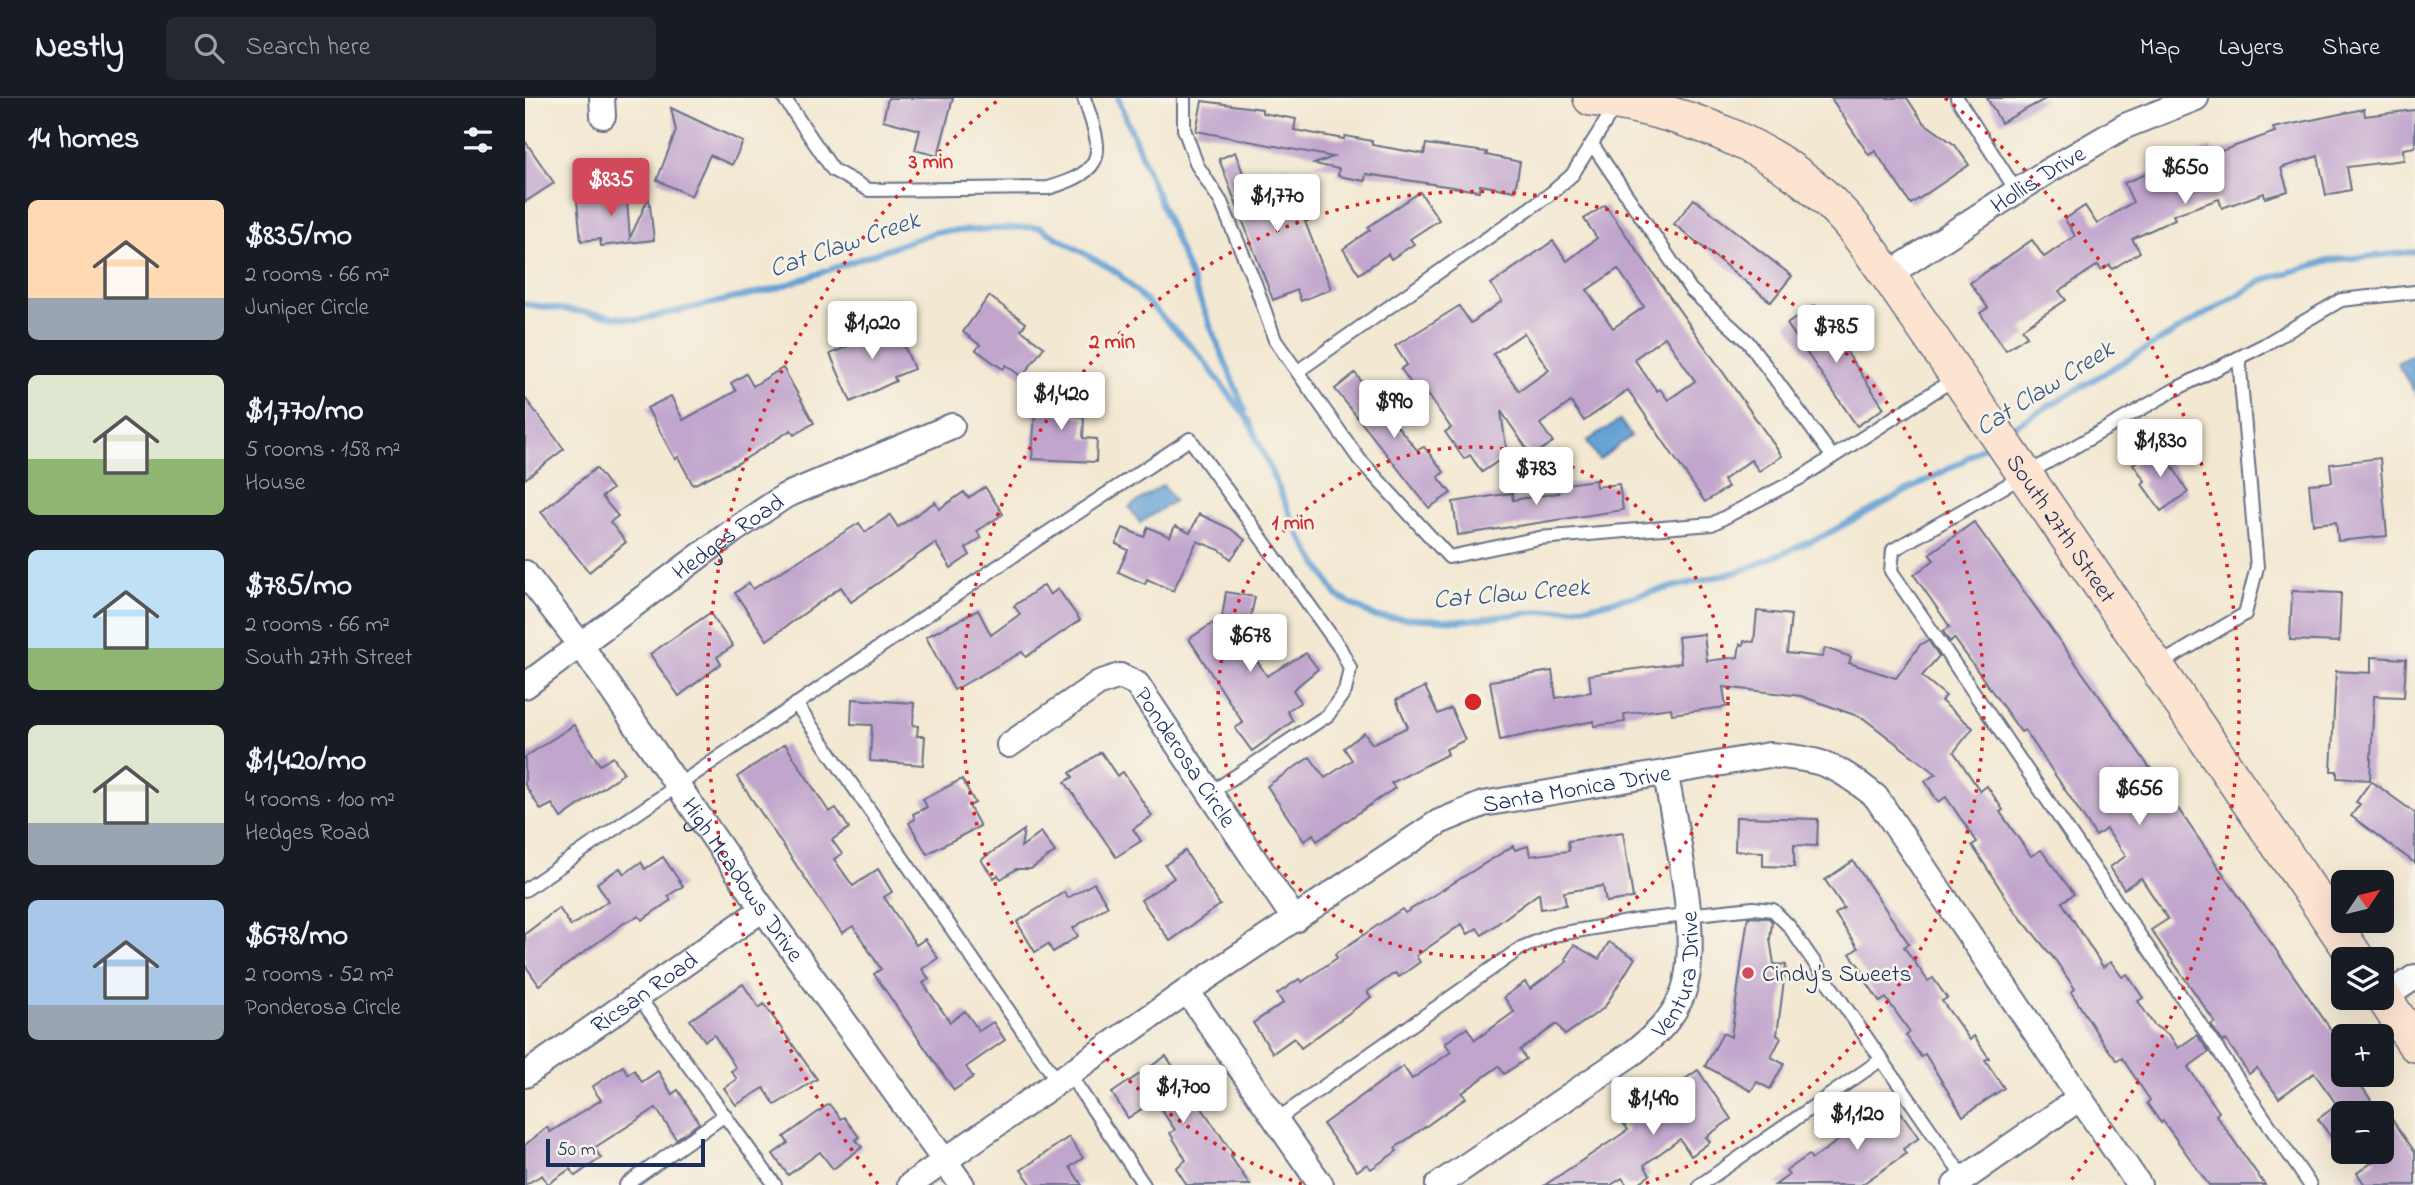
<!DOCTYPE html>
<meta charset="utf-8">
<style>
:root{--surface:#171b24;--page:#242831;--text:#f1f3f6;--muted:#9ea1a6;--line:#363941;--accent:#d1495b}
body{margin:0;font-family:"Indie Flower",sans-serif;background:var(--page);color:var(--text);height:100vh;display:flex;flex-direction:column;font-size:26px;white-space:nowrap}
*{box-sizing:border-box;margin:0}
p{font-size:23px;color:var(--muted)}
.icon{flex:none;width:38px;height:38px;fill:none;stroke:currentColor;stroke-width:2;stroke-linecap:round;stroke-linejoin:round}
.map{position:relative;flex:1;overflow:hidden}
.details{display:flex;flex-direction:column;background:var(--surface);width:525px}
.details>*{flex:none}
.needle{width:46px;rotate:55deg}
.buttons{position:absolute;left:1806px;top:772px;display:grid;gap:14px}
.buttons a{display:grid;place-items:center;width:63px;height:63px;border-radius:10px;background:var(--surface);box-shadow:0 7px 28px #0002;font-size:35px}
.scale{position:absolute;left:21px;bottom:18px;width:159px;box-sizing:border-box;padding-left:7px;border:4px solid #1b2f5e;border-top:0;font-size:19px;line-height:24px;white-space:nowrap;color:#1b2f5e;-webkit-text-stroke:5px #f7f3e8;paint-order:stroke}
.price{position:absolute;translate:-50% -60px;padding:0 16px;border-radius:7px;background:#fff;color:#222;font-size:23px;line-height:46px;filter:drop-shadow(0 2px 4px #0008)}
.price::after{content:'';position:absolute;left:50%;top:42px;width:21px;height:16px;margin-left:-10px;background:inherit;clip-path:polygon(0 0,100% 0,50% 100%)}
.price.active{background:var(--accent);color:#fff}
ul{padding:0;list-style:none}
li{display:flex;align-items:center;gap:21px;height:175px;padding:0 28px}
li span{display:grid;place-items:center;flex:none;width:196px;height:140px;border-radius:10px;color:#555}
li>.icon{margin-inline-start:auto}
span .icon{width:84px;height:84px;fill:#fffc;stroke-width:1}
li b{font-size:30px}
h2{display:flex;justify-content:space-between;align-items:center;height:84px;padding:0 28px;font-size:30px}
header{display:flex;align-items:center;gap:42px;box-sizing:border-box;height:98px;padding:0 35px;background:var(--surface);border-bottom:2px solid var(--line)}
header strong{font-size:33px}
nav{display:flex;gap:38px;margin-inline-start:auto;font-size:24px}
.search{width:490px;height:63px;background:var(--page);display:flex;align-items:center;gap:18px;box-sizing:border-box;padding:0 24px;border-radius:10px;color:var(--muted);font-size:26px}
main{display:flex;flex:1;min-height:0}
.map>svg:first-child{display:block}
</style>
<header>
<strong>Nestly</strong>
<div class="search"><svg class="icon" aria-label="search" viewBox="0 0 24 24"><circle cx="10" cy="10" r="6"/><path d="M15 15l6 6"/></svg>Search here</div>
<nav><a>Map</a><a>Layers</a><a>Share</a></nav>
</header>
<main>
<section class="details">
<h2>14 homes<svg class="icon" aria-label="filters" viewBox="0 0 24 24"><path d="M4 7h16M4 17h16"/><circle cx="9" cy="7" r="2"/><circle cx="15" cy="17" r="2"/></svg></h2>
<ul>
<li><span style="background:linear-gradient(#ffd9b3 70%,#9aa5b1 0)"><svg class="icon" aria-label="home" viewBox="0 0 24 24"><path d="M3 11l9-7 9 7M6 9v11h12V9"/></svg></span><div><b>$835/mo</b><p>2 rooms · 66 m²</p><p>Juniper Circle</p></div></li>
<li><span style="background:linear-gradient(#dfe7d0 60%,#8fb573 0)"><svg class="icon" aria-label="home" viewBox="0 0 24 24"><path d="M3 11l9-7 9 7M6 9v11h12V9"/></svg></span><div><b>$1,770/mo</b><p>5 rooms · 158 m²</p><p>House</p></div></li>
<li><span style="background:linear-gradient(#bfe0f5 70%,#8fb573 0)"><svg class="icon" aria-label="home" viewBox="0 0 24 24"><path d="M3 11l9-7 9 7M6 9v11h12V9"/></svg></span><div><b>$785/mo</b><p>2 rooms · 66 m²</p><p>South 27th Street</p></div></li>
<li><span style="background:linear-gradient(#dfe7d0 70%,#9aa5b1 0)"><svg class="icon" aria-label="home" viewBox="0 0 24 24"><path d="M3 11l9-7 9 7M6 9v11h12V9"/></svg></span><div><b>$1,420/mo</b><p>4 rooms · 100 m²</p><p>Hedges Road</p></div></li>
<li><span style="background:linear-gradient(#a9c7e8 75%,#9aa5b1 0)"><svg class="icon" aria-label="home" viewBox="0 0 24 24"><path d="M3 11l9-7 9 7M6 9v11h12V9"/></svg></span><div><b>$678/mo</b><p>2 rooms · 52 m²</p><p>Ponderosa Circle</p></div></li>
</ul>
</section>
<div class="map">
<svg width="1890" height="1087" viewBox="0 0 1890 1087">
<rect width="100%" height="100%" fill="#f7f3e8"/>
<filter id="ink" filterUnits="userSpaceOnUse"><feTurbulence type="fractalNoise" baseFrequency=".0143" numOctaves="2"/><feDisplacementMap in="SourceGraphic" scale="14" xChannelSelector="R" yChannelSelector="G"/><feConvolveMatrix kernelMatrix="1 2 1 2 8 2 1 2 1" color-interpolation-filters="sRGB"/></filter>
<filter id="wash" filterUnits="userSpaceOnUse"><feTurbulence type="fractalNoise" baseFrequency=".00686" numOctaves="4" result="noise"/><feDisplacementMap in="SourceGraphic" scale="28" xChannelSelector="R" yChannelSelector="G"/><feGaussianBlur stdDeviation="1.57" result="paint"/><feColorMatrix in="noise" values="0 0 0 0 0 0 0 0 0 0 0 0 0 0 0 0 0 1.4 0 .05"/><feComposite in="paint" operator="in"/></filter>
<g filter="url(#wash)">
<rect width="100%" height="100%" fill="#f3e8d2"/>
<!-- water -->
<g fill="#64a0d4" stroke="#406899" stroke-width="2">
<polygon points="1890,255 1890,295 1872,265"/>
<polygon points="1095,322 1106,338 1074,362 1062,343"/>
<polygon points="638,387 649,403 615,425 604,409"/>
</g>
<g fill="none" stroke-linecap="round" stroke-linejoin="round">
<!-- stream -->
<g stroke="#64a0d4" stroke-width="6">
<polyline points="593,0 720,313"/>
<polyline points="0,206 113,222 250,191 410,134 514,129 593,175 673,255 724,323 774,436 812,498 851,519 936,523 1071,507 1216,473 1300,437 1436,364 1465,344"/>
<polyline points="1483,332 1738,182 1806,162 1890,154"/>
</g>
</g>
<g id="blocks">
<!-- building -->
<g fill="#c1a5cd" fill-rule="evenodd">
<polygon points="363,0 428,0 413,58 390,52 395,32 358,22"/>
<polygon points="1306,0 1382,0 1398,24 1430,47 1444,67 1386,106 1350,53 1344,57"/>
<polygon points="1462,0 1522,0 1476,25"/>
<polygon points="677,3 737,11 737,15 771,21 769,32 819,41 820,38 847,43 847,47 899,56 901,46 962,54 961,57 995,64 990,93 955,87 954,93 841,76 840,83 813,78 814,71 789,66 808,59 671,33"/>
<polygon points="146,10 218,44 207,67 185,57 166,98 132,82 151,33"/>
<polygon points="1839,11 1840,18 1890,12 1890,49 1878,51 1879,62 1822,69 1826,92 1801,97 1793,58 1756,70 1763,93 1740,100 1739,95 1697,110 1694,101 1648,117 1650,121 1607,141 1615,154 1587,171 1585,167 1576,172 1573,167 1534,193 1541,202 1497,231 1502,238 1481,252 1455,215 1463,210 1445,185 1507,142 1519,159 1550,138 1540,121 1560,108 1572,126 1608,104 1599,85 1686,49 1688,56 1750,34 1748,30"/>
<polygon points="0,43 29,85 0,104"/>
<polygon points="710,54 723,88 739,82 740,86 762,77 806,191 776,203 772,192 748,202 694,61"/>
<polygon points="72,91 72,95 101,92 105,140 124,99 129,142 76,148 75,141 56,143 51,93"/>
<polygon points="895,94 914,122 885,141 889,146 866,161 863,156 834,176 818,151 845,132 843,129"/>
<polygon points="1169,101 1267,178 1246,204 1149,126"/>
<path d="M1080 107 1257 358 1234 373 1226 362 1198 382 1203 389 1180 404 1103 292 1059 323 1046 304 1015 326 1028 344 1007 358 976 313 982 357 957 374 945 357 939 361 920 334 926 330 901 294 895 298 876 271 882 267 870 248 934 208 946 225 977 203 966 186 1028 143 1042 163 1072 140 1059 121ZM1093 171 1119 209 1088 230 1062 192ZM999 235 1024 272 994 293 968 256ZM1140 239 1170 283 1143 302 1135 291 1132 293 1109 261Z"/>
<polygon points="464,198 501,225 496,232 519,249 497,279 481,267 478,271 451,252 455,247 438,234"/>
<polygon points="1290,207 1359,310 1332,328 1262,226"/>
<polygon points="369,223 389,271 369,279 371,283 326,304 305,256 324,248 322,243"/>
<polygon points="258,270 289,325 269,337 266,332 215,364 168,387 153,359 150,361 122,310 146,298 158,322 211,293 206,285 221,276 228,288"/>
<polygon points="830,275 844,293 850,288 870,314 864,318 892,352 899,349 919,374 913,379 926,395 904,410 810,291"/>
<polygon points="511,298 550,301 549,318 559,319 558,340 572,341 571,364 507,361"/>
<polygon points="0,300 39,351 0,381"/>
<polygon points="1635,348 1663,394 1636,413 1617,386 1620,383 1608,366"/>
<polygon points="1855,360 1862,438 1813,443 1811,424 1788,426 1784,386 1807,384 1805,366"/>
<polygon points="71,370 87,391 77,399 93,418 85,424 101,444 64,474 16,414"/>
<polygon points="1070,382 1071,389 1094,386 1098,412 933,437 928,404 987,395 988,402 1034,395 1033,387"/>
<polygon points="460,389 478,416 452,433 456,440 441,450 445,457 426,470 410,445 326,504 316,489 242,542 210,495 224,485 228,491 334,425 340,434 365,417 373,429 410,404 414,411 439,394 443,400"/>
<polygon points="674,416 706,431 720,442 706,461 695,452 672,443 648,493 622,481 620,486 593,474 603,452 591,446 598,430 619,439 623,429 645,439 650,428 665,435"/>
<polygon points="1449,424 1593,624 1818,949 1818,976 1828,976 1855,1015 1818,1015 1818,1035 1808,1042 1793,1021 1812,1007 1789,975 1754,1000 1732,970 1724,976 1701,942 1698,944 1686,927 1690,924 1626,832 1643,821 1616,780 1599,791 1585,769 1601,758 1581,731 1571,738 1500,632 1496,634 1429,540 1425,544 1418,533 1425,529 1389,477 1409,462 1404,456"/>
<polygon points="519,487 525,497 533,491 555,522 501,559 497,554 429,592 401,539 453,512 466,537 495,516 489,508"/>
<polygon points="1767,493 1816,495 1814,544 1765,542"/>
<polygon points="701,494 730,499 720,545 742,578 781,555 793,571 768,592 776,604 762,613 768,623 727,653 710,630 718,625 664,541 697,519"/>
<polygon points="1232,513 1266,517 1262,555 1297,559 1300,550 1326,559 1324,565 1371,580 1395,547 1403,542 1414,558 1397,578 1421,598 1416,603 1448,630 1429,654 1455,693 1462,688 1478,712 1475,714 1506,758 1516,752 1549,796 1537,804 1578,869 1586,864 1597,879 1602,876 1618,900 1613,903 1629,927 1645,938 1653,950 1672,937 1684,954 1663,969 1694,1014 1691,1017 1740,1087 1684,1087 1638,1023 1636,1025 1622,1005 1625,1002 1597,960 1592,963 1577,943 1546,894 1550,891 1531,863 1489,812 1447,747 1452,744 1421,699 1413,704 1400,683 1411,676 1338,620 1276,598 1198,589 1201,609 1147,616 1146,610 1099,616 1100,624 1069,628 1069,623 975,642 965,583 1027,573 1031,600 1066,594 1064,577 1156,565 1153,539 1179,536 1182,563 1213,559 1215,546 1218,547 1219,543 1229,544"/>
<polygon points="185,515 208,548 192,559 196,566 154,598 125,556"/>
<polygon points="1846,559 1881,561 1879,599 1849,598 1845,682 1812,680 1812,673 1806,673 1811,573 1846,575"/>
<polygon points="900,589 913,616 926,610 940,642 921,651 923,656 866,685 870,690 792,743 788,736 779,743 742,688 785,659 800,680 827,662 819,650 839,635 847,646 883,629 871,602"/>
<polygon points="327,601 389,605 388,627 393,628 392,638 400,638 398,667 345,663 347,627 326,626"/>
<polygon points="49,627 75,667 88,659 99,675 36,720 27,706 16,712 0,687 0,659"/>
<polygon points="260,646 304,714 311,710 324,730 307,742 317,756 309,761 328,788 353,771 367,794 359,799 391,847 400,841 413,860 397,871 404,881 398,885 425,924 440,913 454,933 468,924 480,942 441,969 448,979 429,992 349,876 356,871 328,828 317,835 212,679"/>
<polygon points="576,654 592,678 598,674 627,718 608,731 616,743 591,759 540,684 548,679 545,675"/>
<polygon points="437,681 450,705 444,708 455,728 402,756 384,725 390,721 388,716 402,709 398,701"/>
<polygon points="1846,683 1890,715 1890,765 1826,718 1835,706 1831,704"/>
<polygon points="1211,719 1293,721 1292,748 1269,747 1269,769 1238,768 1238,754 1210,753"/>
<polygon points="499,732 496,749 516,734 530,754 506,771 491,771 476,781 473,777 469,780 456,762"/>
<polygon points="1098,734 1108,800 1081,804 1078,788 1039,794 1041,807 1016,811 1014,795 957,837 952,830 943,836 937,826 891,858 895,864 874,879 870,875 842,894 846,899 776,950 769,940 748,955 728,925 758,905 752,896 774,881 777,884 812,860 810,856 877,811 880,815 988,748 990,752 1003,748 1005,758 1044,753 1043,743"/>
<polygon points="660,753 695,807 645,843 616,802 649,780 640,767"/>
<polygon points="138,759 158,788 143,798 146,802 117,822 114,818 99,825 14,887 0,867 0,836 34,810 46,828 83,803 72,785 95,770 99,776 116,764 120,771"/>
<polygon points="1328,763 1384,846 1379,849 1403,883 1408,880 1422,900 1417,903 1445,942 1449,938 1464,960 1460,962 1479,990 1438,1018 1400,956 1396,959 1381,937 1385,934 1361,900 1355,904 1341,883 1344,881 1325,856 1333,850 1310,816 1319,810 1300,782"/>
<polygon points="569,785 583,808 548,830 553,838 528,854 523,846 510,854 492,824 539,794 543,800"/>
<polygon points="1223,819 1244,820 1247,824 1245,841 1249,866 1261,867 1252,937 1256,940 1246,959 1259,966 1245,991 1232,984 1226,993 1180,968 1198,935 1206,939"/>
<polygon points="1084,844 1110,860 1079,910 1040,937 1032,926 995,952 1001,961 979,976 974,968 937,995 941,1000 870,1050 872,1053 846,1071 842,1066 832,1073 798,1026 878,968 887,981 926,954 920,945 942,930 950,942 989,914 979,899 1000,884 1005,891 1043,863 1040,861 1049,847 1074,861"/>
<polygon points="218,886 234,910 239,906 292,981 250,1007 239,990 211,1007 199,990 212,981 206,973 211,970 189,937 180,943 165,922"/>
<polygon points="641,958 709,1057 706,1059 725,1087 662,1087 651,1070 661,1062 645,1035 650,1032 630,1002 603,1020 587,995"/>
<polygon points="98,968 103,976 109,972 117,984 133,973 147,996 153,992 174,1025 151,1041 131,1010 69,1050 76,1060 50,1078 45,1071 23,1086 17,1077 0,1087 0,1047 22,1029 25,1034 76,1002 67,989"/>
<polygon points="1173,972 1206,1021 1181,1039 1185,1044 1166,1058 1155,1041 1119,1067 1125,1077 1111,1087 1102,1087 1097,1080 1086,1087 1020,1087 1103,1032 1098,1025 1118,1010 1123,1017 1155,995 1150,988"/>
<polygon points="1361,1002 1371,1017 1375,1013 1394,1040 1378,1051 1381,1056 1336,1087 1250,1087 1264,1077 1261,1073 1284,1057 1287,1061 1321,1037 1318,1033"/>
<polygon points="304,1006 316,1021 319,1019 334,1039 331,1042 337,1049 308,1071 295,1054 263,1077 248,1056 263,1045 259,1039"/>
<polygon points="1857,1007 1890,1054 1890,1087 1840,1087 1832,1075 1852,1061 1846,1054 1857,1054"/>
<polygon points="544,1039 558,1060 545,1069 557,1087 507,1087 496,1072"/>
</g>
</g>
</g>
<g filter="url(#ink)">
<use href="#blocks" fill-opacity="0" stroke="#677087" stroke-width="2"/>
<g fill="none" stroke-linecap="round" stroke-linejoin="round">
<defs>
<g id="service">
<path d="M259 0 308 72 344 92 523 90C584 72 578 54 559 0"/>
<polyline points="659,0 659,31 672,67 696,104 730,185 750,242 834,361 924,459 1014,440 1187,426 1275,380 1432,279"/>
<polyline points="1432,0 1492,94"/>
<polyline points="1067,46 1166,192 1223,244 1307,358"/>
<polyline points="773,273 1025,96 1047,77 1091,7"/>
<polyline points="1632,568 1720,516 1732,469 1714,260"/>
<polyline points="271,606 533,984"/>
<polyline points="0,792 510,443 665,341 815,550 825,570 820,593 803,617 685,695"/>
<polyline points="113,898 250,1087"/>
<polyline points="544,976 619,1087"/>
<polyline points="751,1022 996,850 1028,837 1115,822 1228,810 1248,812 1264,828 1441,1083"/>
<polyline points="101,1087 200,1017"/>
<polyline points="1175,1087 1357,961"/>
<polyline points="1785,1087 1366,473 1368,452 1651,291 1739,247 1816,202 1890,194"/>
</g>
<g id="minor">
<polyline points="77,0 78,18"/>
<path id="s1" d="M1363 177 1523 73 1600 28 1671 0"/>
<path id="s2" d="M0 475 55 546 238 811 437 1087"/>
<path id="s3" d="M0 588 208 433 260 398 427 328"/>
<path id="s4" d="M484 647 574 585 595 578 612 586 770 822"/>
<polyline points="662,893 796,1087"/>
<polyline points="1858,900 1890,879"/>
<path id="s5" d="M0 977 238 811"/>
<path id="s6" d="M385 1087 662 893 914 724 958 706 1244 657C1296 661 1311 666 1351 699L1614 1087"/>
<path id="s7" d="M913 1087 1109 954C1129 938 1144 925 1155 902 1180 851 1150 733 1141 677"/>
<polyline points="1430,1087 1555,1000"/>
</g>
<g id="secondary">
<path id="s8" d="M1066 0C1161 13 1256 48 1321 121 1336 138 1349 158 1363 177L1832 861"/>
<polyline points="1857,897 1890,946"/>
</g>
</defs>
<!-- service casing -->
<use href="#service" stroke="#677087" stroke-width="16"/>
<!-- minor casing -->
<use href="#minor" stroke="#677087" stroke-width="28"/>
<!-- secondary casing -->
<use href="#secondary" stroke="#677087" stroke-width="38"/>
<!-- service -->
<use href="#service" stroke="#fff" stroke-width="12"/>
<!-- minor -->
<use href="#minor" stroke="#fff" stroke-width="24"/>
<!-- secondary -->
<use href="#secondary" stroke="#fde4d1" stroke-width="35"/>
</g>
</g>
<!-- distance rings -->
<g fill="none" stroke="#d62828" stroke-width="3.5" stroke-dasharray="3.5 7">
<circle cx="948" cy="604" r="255"/>
<path d="M777 1086A511 511 0 1 1 1119 1086"/>
<path d="M353 1086A766 766 0 0 1 476 0M1420 0A766 766 0 0 1 1543 1086"/>
</g>
<!-- markers -->
<circle fill="#d1495b" stroke="#f7f3e8" stroke-width="2.5" cx="1223" cy="875" r="7"/>
<g text-anchor="middle" stroke-width="5" stroke-linejoin="round" paint-order="stroke">
<!-- street labels -->
<g font-size="24" fill="#1b2f5e" stroke="#f7f3e8">
<text dy="8" stroke="none"><textPath href="#s1" startOffset="178">Hollis Drive</textPath></text>
<text dy="8" stroke="none"><textPath href="#s8" startOffset="665">South 27th Street</textPath></text>
<text dy="8" stroke="none"><textPath href="#s3" startOffset="252">Hedges Road</textPath></text>
<text dy="8" stroke="none"><textPath href="#s4" startOffset="238">Ponderosa Circle</textPath></text>
<text dy="8" stroke="none"><textPath href="#s6" startOffset="784">Santa Monica Drive</textPath></text>
<text dy="8" stroke="none"><textPath href="#s2" startOffset="376">High Meadows Drive</textPath></text>
<text dy="8" stroke="none"><textPath href="#s7" startOffset="331">Ventura Drive</textPath></text>
<text dy="8" stroke="none"><textPath href="#s5" startOffset="145">Ricsan Road</textPath></text>
</g>
<!-- poi labels -->
<g font-size="24" fill="#1b2f5e" stroke="#f7f3e8" text-anchor="start">
<text x="1237" y="883">Cindy’s Sweets</text>
</g>
<!-- water labels -->
<g font-size="26" font-style="italic" fill="#355787" stroke="#f7f3e8">
<text transform="translate(319 145) rotate(-19)" y="9">Cat Claw Creek</text>
<text transform="translate(1519 289) rotate(-32)" y="9">Cat Claw Creek</text>
<text transform="translate(986 494) rotate(-5)" y="9">Cat Claw Creek</text>
</g>
</g>
<circle cx="948" cy="604" r="10" fill="#d62828" stroke="#f7f3e8" stroke-width="3.5"/>
<g font-size="21" text-anchor="middle" font-weight="bold" fill="#d62828" stroke="#f7f3e8" stroke-width="5" stroke-linejoin="round" paint-order="stroke">
<text x="406" y="70">3 min</text>
<text x="587" y="250">2 min</text>
<text x="768" y="431">1 min</text>
</g>
</svg>
<div class="buttons">
<a><svg class="needle" viewBox="-14 -14 28 28"><path d="M0-13l5 13h-10z" fill="#e53935"/><path d="M0 13l5-13h-10z" fill="#9ea1a6"/></svg></a>
<a><svg class="icon" aria-label="layers" viewBox="0 0 24 24"><path d="M12 4l9 5-9 5-9-5zM3 14l9 5 9-5"/></svg></a>
<a>+</a>
<a>−</a>
</div>
<div class="scale">50 m</div>
<b class="price" style="left:1660px;top:108px">$650</b>
<b class="price active" style="left:86px;top:120px">$835</b>
<b class="price" style="left:752px;top:136px">$1,770</b>
<b class="price" style="left:347px;top:263px">$1,020</b>
<b class="price" style="left:1311px;top:267px">$785</b>
<b class="price" style="left:536px;top:334px">$1,420</b>
<b class="price" style="left:869px;top:342px">$990</b>
<b class="price" style="left:1635px;top:381px">$1,830</b>
<b class="price" style="left:1011px;top:409px">$783</b>
<b class="price" style="left:725px;top:576px">$678</b>
<b class="price" style="left:1614px;top:729px">$656</b>
<b class="price" style="left:658px;top:1027px">$1,700</b>
<b class="price" style="left:1128px;top:1039px">$1,490</b>
<b class="price" style="left:1332px;top:1054px">$1,120</b>
</div>
</main>
